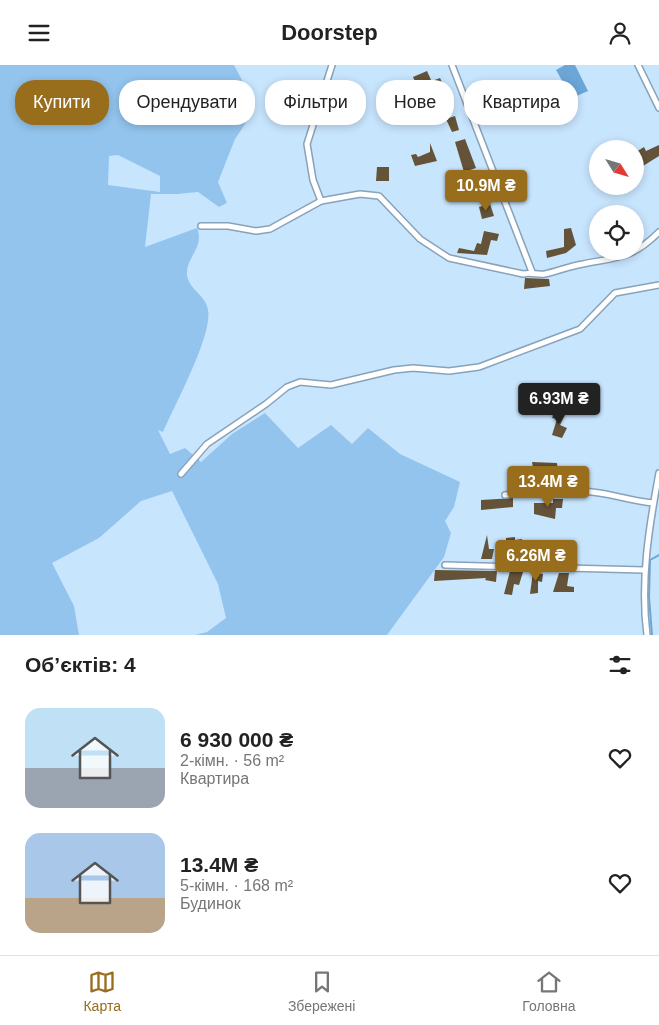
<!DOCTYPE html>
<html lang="uk">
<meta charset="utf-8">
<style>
:root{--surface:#fff;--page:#f2f2f2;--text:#222;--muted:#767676;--line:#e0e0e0;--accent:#986d1b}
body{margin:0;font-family:Arial,sans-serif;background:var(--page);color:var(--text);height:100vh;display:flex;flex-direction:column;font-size:19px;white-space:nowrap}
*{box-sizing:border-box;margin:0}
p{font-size:16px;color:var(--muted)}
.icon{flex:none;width:28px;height:28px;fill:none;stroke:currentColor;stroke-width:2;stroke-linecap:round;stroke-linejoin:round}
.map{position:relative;height:570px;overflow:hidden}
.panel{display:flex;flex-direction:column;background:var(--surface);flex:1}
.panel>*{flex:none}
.top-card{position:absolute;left:15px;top:15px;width:630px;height:45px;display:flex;gap:10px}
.needle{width:32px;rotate:127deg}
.buttons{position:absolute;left:589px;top:75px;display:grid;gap:10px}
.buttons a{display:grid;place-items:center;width:55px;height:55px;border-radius:50%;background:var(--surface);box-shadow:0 2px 8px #0003;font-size:25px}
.price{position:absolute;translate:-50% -42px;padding:0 11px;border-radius:5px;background:var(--accent);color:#fff;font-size:16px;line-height:32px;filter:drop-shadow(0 1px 2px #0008)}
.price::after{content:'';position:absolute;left:50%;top:30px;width:15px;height:11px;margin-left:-8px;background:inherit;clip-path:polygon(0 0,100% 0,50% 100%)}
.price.on{background:#222;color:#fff}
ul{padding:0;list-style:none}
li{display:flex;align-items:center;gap:15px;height:125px;padding:0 25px}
li span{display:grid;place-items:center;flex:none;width:140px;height:100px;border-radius:15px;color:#555}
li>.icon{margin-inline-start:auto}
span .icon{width:60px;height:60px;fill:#fffc;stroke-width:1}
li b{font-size:21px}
h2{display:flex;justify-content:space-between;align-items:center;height:60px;padding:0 25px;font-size:21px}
.chip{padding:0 18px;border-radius:20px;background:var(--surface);box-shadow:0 2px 8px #0003;font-size:18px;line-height:45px}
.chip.on{background:var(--accent);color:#fff}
header{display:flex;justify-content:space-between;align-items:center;height:65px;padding:0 25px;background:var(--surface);font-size:22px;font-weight:700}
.tabs{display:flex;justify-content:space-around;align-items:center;height:70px;border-top:1px solid var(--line);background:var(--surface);font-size:14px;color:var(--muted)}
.tabs a{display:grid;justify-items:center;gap:2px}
.tabs .on{color:var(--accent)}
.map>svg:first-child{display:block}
</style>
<header><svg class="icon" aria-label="menu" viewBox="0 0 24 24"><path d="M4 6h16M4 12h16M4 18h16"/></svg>Doorstep<svg class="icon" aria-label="person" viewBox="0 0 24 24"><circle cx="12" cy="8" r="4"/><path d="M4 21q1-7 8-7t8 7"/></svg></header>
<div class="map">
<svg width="659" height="570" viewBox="0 0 659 570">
<rect width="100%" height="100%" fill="#c8e5fe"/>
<!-- green -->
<path fill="#93c4ed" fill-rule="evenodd" d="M0 0H234L243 17V39L253 47 235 74 218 117 227 138 219 142 198 127 177 129H151L145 182 197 163C205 183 186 191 187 210 189 225 206 230 208 245 213 270 174 341 163 367L158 365 170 389 185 383 201 397 232 369 265 348 298 383 331 360 352 379 368 363 400 389 460 417 454 442 445 456 451 468 444 492 387 570H195L207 567 226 553 218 519 172 426 141 436 99 473 52 498 74 541 79 570H0ZM118 90 160 111V127L108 120 109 91Z"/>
<!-- water -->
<polygon fill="#6ba6d7" points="565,0 575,0 588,26 572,33 556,5"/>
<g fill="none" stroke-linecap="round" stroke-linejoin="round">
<!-- stream -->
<polyline stroke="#6ba6d7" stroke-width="2" points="652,570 649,532 650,495 659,490"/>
</g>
<!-- building -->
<g fill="#645338">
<polygon points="427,6 431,15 417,21 413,12"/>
<polygon points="440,13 450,34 442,36 439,25 435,26 432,16"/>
<polygon points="455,51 459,65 452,67 446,54"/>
<polygon points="465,74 476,103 464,107 455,77"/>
<polygon points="430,78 437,96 415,101 411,90 416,89 418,92 430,87"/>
<polygon points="659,80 659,91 643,101 636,87 644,82 646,86"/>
<polygon points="377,102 389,102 389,116 376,116"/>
<polygon points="490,139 494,151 482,154 479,142"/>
<polygon points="571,163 576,180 566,188 547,193 546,186 564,182 564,164"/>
<polygon points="484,166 499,169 497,176 491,175 487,190 457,188 459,183 474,186 477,178 481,179"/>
<polygon points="525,213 549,214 550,221 524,224"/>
<polygon points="555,346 565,350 560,360 567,363 562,373 552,370 557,354 552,353"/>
<polygon points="532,397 557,398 558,408 547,412 547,416 536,419"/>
<polygon points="513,433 513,442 481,445 481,435"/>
<polygon points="553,434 563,434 562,443 556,443 555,454 534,449 534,438 553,438"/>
<polygon points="487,470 489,484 494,484 492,494 481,494"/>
<polygon points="515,472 515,475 522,474 521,494 510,495 515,480 503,478 506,477 506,473"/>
<polygon points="435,505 497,506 496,517 485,515 486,513 434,516"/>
<polygon points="510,506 523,507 519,520 514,519 512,530 504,529"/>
<polygon points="533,507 543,509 542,517 538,516 538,528 530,529"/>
<polygon points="559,508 569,508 567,521 574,522 574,527 553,527"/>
</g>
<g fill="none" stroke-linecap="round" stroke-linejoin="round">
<defs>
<g id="minor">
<path d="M332 0 307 79 313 115 321 136 360 129 379 131 420 174 449 193 523 209C531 207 537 210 545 209 558 206 570 201 583 199 618 192 632 194 659 167"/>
<polyline points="452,0 532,207"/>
<polyline points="638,0 659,43"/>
<polyline points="201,161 228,161 256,166 270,164 321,136"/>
<polyline points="181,409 207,379 266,339 287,322 300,317 331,320 394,305 413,303 449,306 479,302 580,264 615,228 659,220"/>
<path d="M505 430C533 425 564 423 592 427 612 429 632 436 653 438"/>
<polyline points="445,500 644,505"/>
<path d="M647 570C640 516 649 462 659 408"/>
</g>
</defs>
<!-- minor casing -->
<use href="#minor" stroke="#87a2ba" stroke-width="8"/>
<!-- minor -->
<use href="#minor" stroke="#fff" stroke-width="5"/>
</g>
</svg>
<div class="buttons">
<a><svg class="needle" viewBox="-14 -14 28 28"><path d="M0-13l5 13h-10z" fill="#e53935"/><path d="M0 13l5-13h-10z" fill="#767676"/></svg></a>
<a><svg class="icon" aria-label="locate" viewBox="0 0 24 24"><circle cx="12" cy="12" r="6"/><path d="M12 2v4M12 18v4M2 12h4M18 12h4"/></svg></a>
</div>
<b class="price" style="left:486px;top:147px">10.9M ₴</b>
<b class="price on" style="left:559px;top:360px">6.93M ₴</b>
<b class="price" style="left:548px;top:443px">13.4M ₴</b>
<b class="price" style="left:536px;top:517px">6.26M ₴</b>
<div class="top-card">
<a class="chip on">Купити</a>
<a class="chip">Орендувати</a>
<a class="chip">Фільтри</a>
<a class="chip">Нове</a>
<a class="chip">Квартира</a>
</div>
</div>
<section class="panel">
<h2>Об’єктів: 4<svg class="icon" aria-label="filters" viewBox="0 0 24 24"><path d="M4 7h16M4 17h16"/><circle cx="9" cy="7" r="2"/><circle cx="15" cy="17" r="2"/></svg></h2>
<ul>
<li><span style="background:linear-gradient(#bfe0f5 60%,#9aa5b1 0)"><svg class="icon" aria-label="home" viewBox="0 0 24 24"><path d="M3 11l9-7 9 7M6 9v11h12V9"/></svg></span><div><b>6 930 000 ₴</b><p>2-кімн. · 56 m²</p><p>Квартира</p></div><svg class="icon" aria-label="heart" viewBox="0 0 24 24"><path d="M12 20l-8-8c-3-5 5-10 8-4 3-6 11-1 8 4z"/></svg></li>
<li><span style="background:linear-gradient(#a9c7e8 65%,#b9a48a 0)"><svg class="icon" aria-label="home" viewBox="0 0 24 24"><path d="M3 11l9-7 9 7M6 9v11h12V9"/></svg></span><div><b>13.4M ₴</b><p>5-кімн. · 168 m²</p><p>Будинок</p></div><svg class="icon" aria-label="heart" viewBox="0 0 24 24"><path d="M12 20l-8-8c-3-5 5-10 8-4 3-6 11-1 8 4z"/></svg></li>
</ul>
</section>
<nav class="tabs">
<a class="on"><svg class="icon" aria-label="map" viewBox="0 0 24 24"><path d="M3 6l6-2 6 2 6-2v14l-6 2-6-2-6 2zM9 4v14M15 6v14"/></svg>Карта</a>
<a><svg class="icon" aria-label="saved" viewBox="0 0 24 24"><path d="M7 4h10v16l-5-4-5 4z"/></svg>Збережені</a>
<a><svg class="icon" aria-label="home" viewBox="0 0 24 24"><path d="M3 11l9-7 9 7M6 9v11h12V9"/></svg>Головна</a>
</nav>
